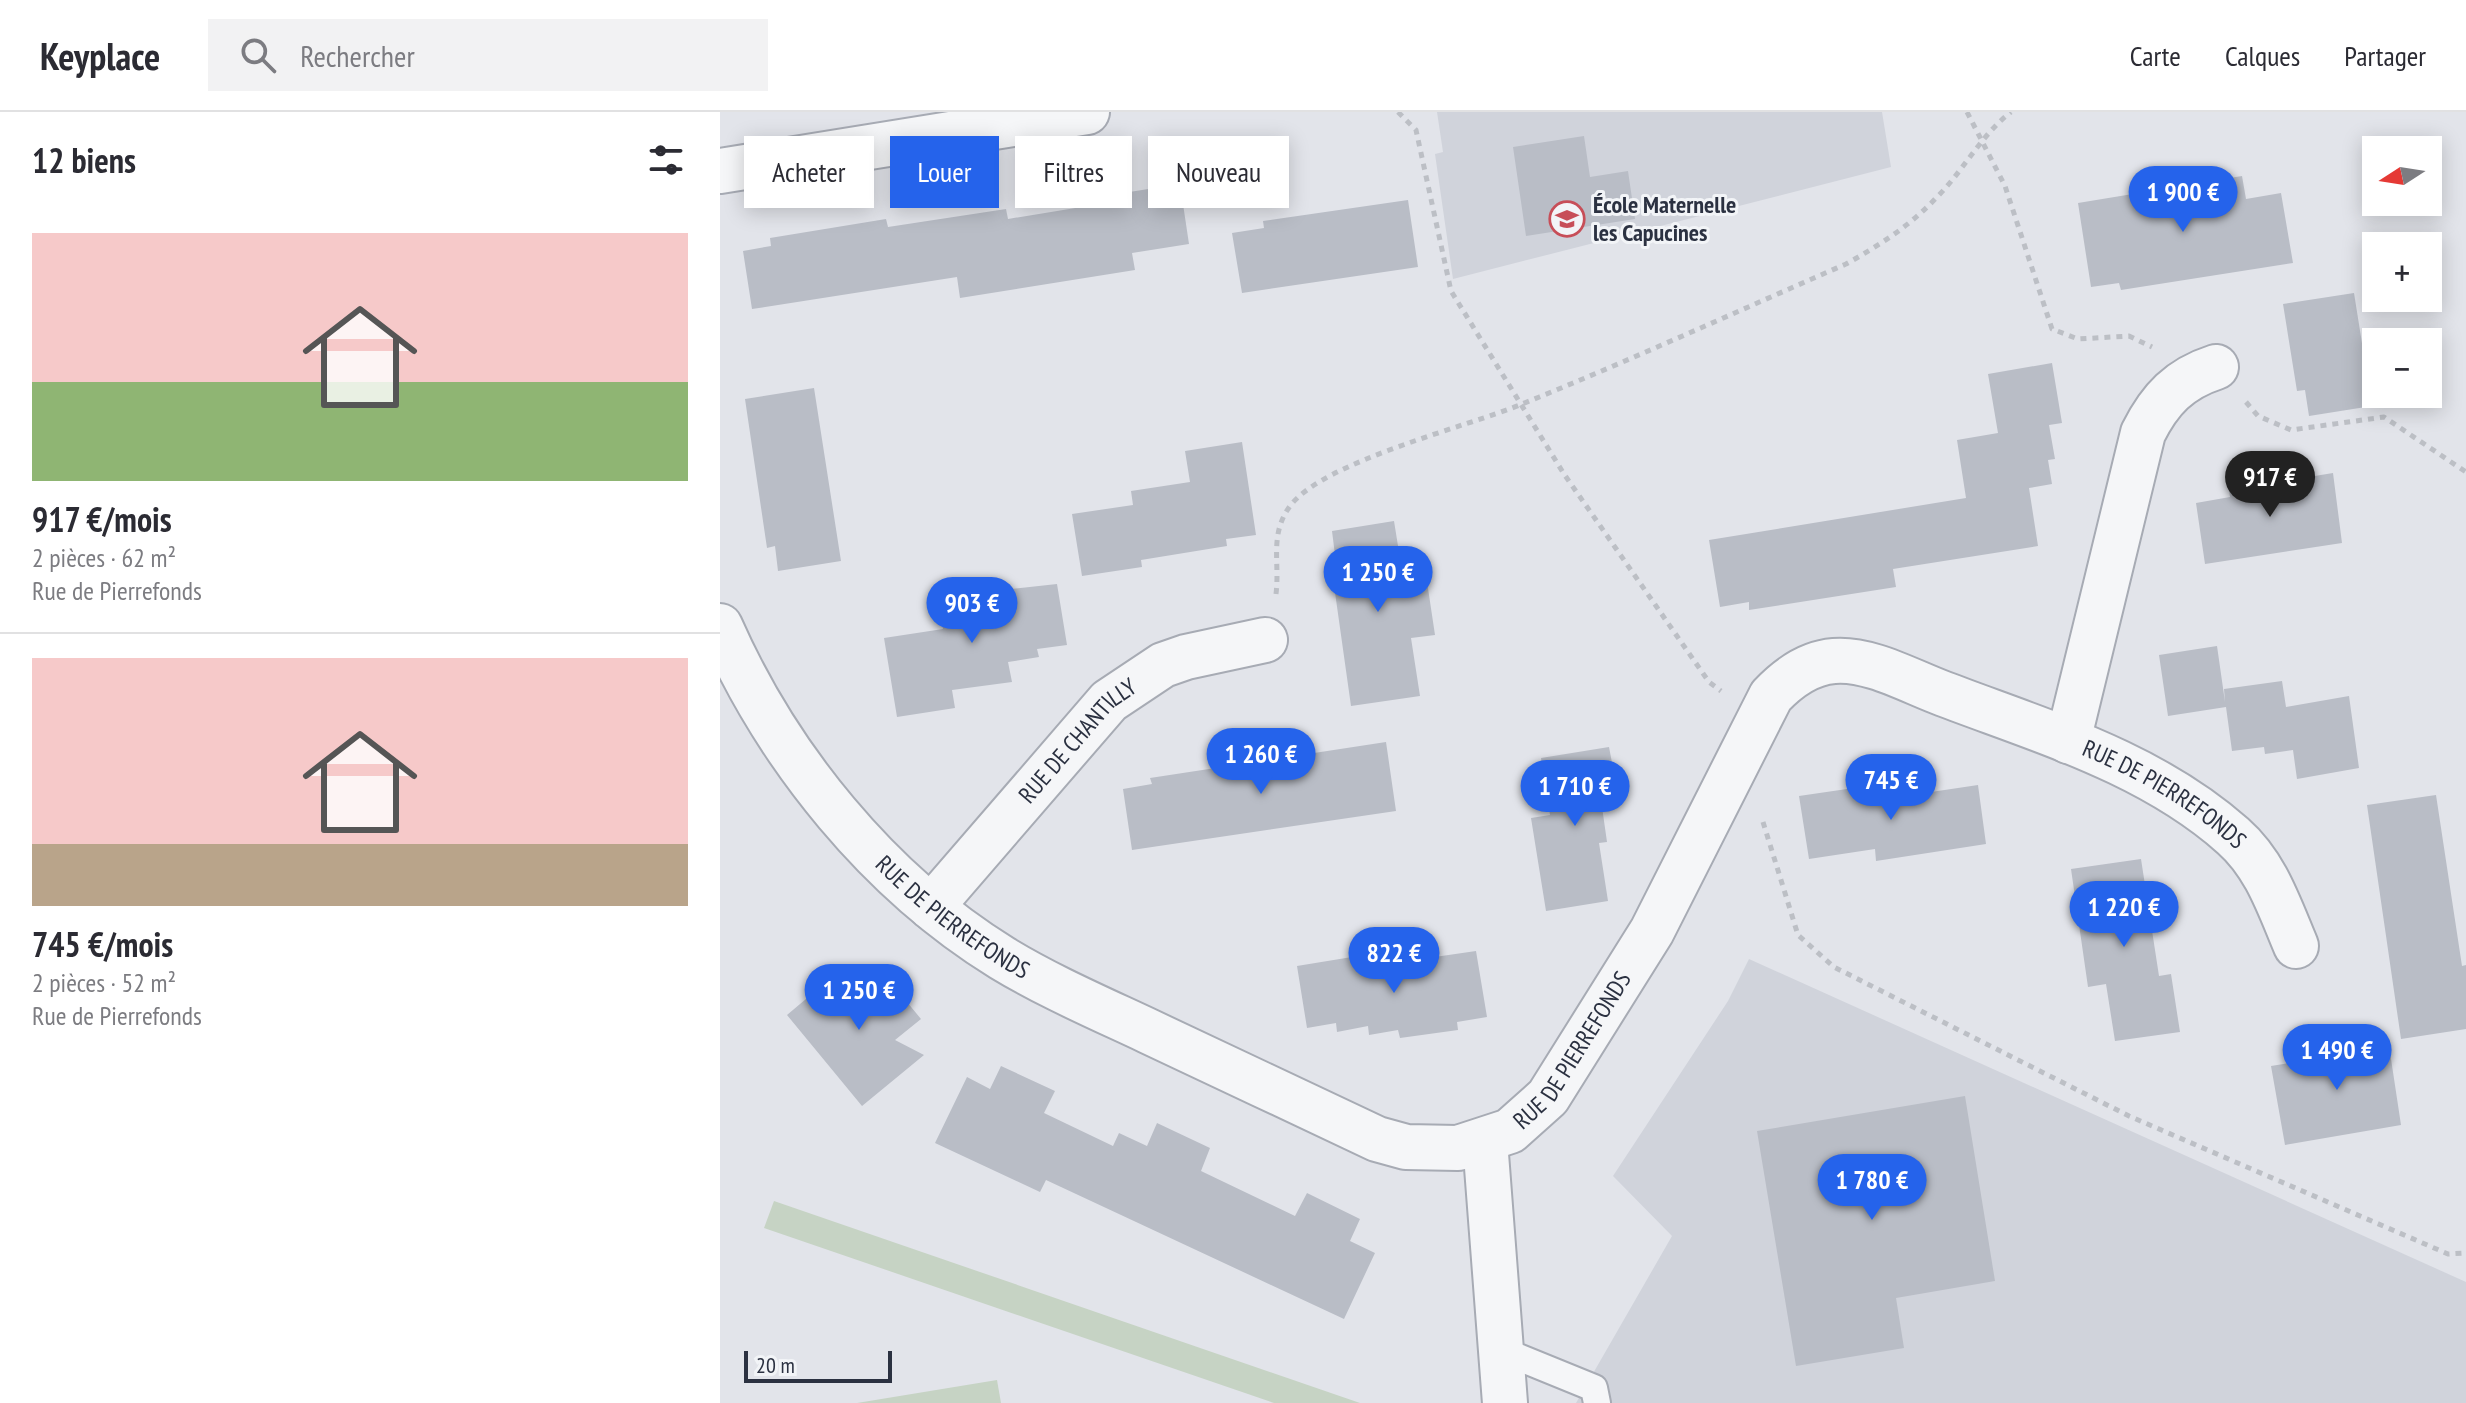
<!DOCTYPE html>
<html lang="fr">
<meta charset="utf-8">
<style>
:root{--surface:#fff;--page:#f2f2f3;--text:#2b2b33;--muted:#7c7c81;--line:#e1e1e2;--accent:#2563eb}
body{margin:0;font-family:"PT Sans Narrow",sans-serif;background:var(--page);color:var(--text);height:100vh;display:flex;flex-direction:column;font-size:30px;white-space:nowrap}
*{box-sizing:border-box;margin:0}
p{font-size:26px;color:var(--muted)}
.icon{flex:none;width:44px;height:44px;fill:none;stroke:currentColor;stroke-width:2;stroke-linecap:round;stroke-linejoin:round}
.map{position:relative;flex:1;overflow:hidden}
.details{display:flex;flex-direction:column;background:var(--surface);width:720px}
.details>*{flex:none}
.banner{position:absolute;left:24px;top:24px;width:760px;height:72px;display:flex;gap:16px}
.needle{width:52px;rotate:258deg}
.controls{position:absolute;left:1642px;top:24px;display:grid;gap:16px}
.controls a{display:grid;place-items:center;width:80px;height:80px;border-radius:0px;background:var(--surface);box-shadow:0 4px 20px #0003;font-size:40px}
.scale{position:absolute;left:24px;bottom:20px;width:148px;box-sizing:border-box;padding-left:8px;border:4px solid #2b3141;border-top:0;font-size:22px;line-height:28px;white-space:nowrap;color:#2b3141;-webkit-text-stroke:6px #f2f4f7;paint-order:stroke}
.price{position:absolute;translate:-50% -68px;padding:0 18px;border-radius:28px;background:var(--accent);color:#fff;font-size:26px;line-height:52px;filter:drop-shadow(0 2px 4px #0008)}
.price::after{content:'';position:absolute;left:50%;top:48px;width:24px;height:18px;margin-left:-12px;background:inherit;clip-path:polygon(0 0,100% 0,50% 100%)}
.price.active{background:#222;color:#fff}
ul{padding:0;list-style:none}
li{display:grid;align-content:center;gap:16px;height:424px;padding:0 32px}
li+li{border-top:2px solid var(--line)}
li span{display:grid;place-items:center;height:248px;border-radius:0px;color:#555}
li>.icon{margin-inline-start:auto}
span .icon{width:144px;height:144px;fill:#fffc;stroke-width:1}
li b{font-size:34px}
h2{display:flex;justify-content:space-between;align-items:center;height:96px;padding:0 32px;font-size:34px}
.tag{padding:0 28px;border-radius:0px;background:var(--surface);box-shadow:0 4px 20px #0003;font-size:28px;line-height:72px}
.tag.active{background:var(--accent);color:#fff}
header{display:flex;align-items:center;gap:48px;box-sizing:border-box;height:112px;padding:0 40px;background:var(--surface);border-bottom:2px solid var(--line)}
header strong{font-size:38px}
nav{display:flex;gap:44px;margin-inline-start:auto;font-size:28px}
.search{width:560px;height:72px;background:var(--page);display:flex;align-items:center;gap:20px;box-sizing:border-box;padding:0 28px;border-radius:0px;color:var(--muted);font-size:30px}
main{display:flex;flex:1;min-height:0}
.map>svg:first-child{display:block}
</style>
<header>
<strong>Keyplace</strong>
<div class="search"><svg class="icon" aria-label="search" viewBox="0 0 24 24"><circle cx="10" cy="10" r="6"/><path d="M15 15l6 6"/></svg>Rechercher</div>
<nav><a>Carte</a><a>Calques</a><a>Partager</a></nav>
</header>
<main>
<section class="details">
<h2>12 biens<svg class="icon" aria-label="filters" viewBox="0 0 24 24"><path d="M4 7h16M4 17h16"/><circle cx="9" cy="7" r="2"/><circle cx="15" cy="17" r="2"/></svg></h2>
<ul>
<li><span style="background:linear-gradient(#f6c9c9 60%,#8fb573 0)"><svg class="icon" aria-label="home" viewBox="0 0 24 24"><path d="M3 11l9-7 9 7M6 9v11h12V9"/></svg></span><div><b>917 €/mois</b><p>2 pièces · 62 m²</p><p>Rue de Pierrefonds</p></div></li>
<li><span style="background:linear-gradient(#f6c9c9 75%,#b9a48a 0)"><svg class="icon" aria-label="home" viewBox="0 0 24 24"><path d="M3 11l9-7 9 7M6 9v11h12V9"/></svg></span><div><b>745 €/mois</b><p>2 pièces · 52 m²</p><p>Rue de Pierrefonds</p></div></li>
</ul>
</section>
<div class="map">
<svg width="1746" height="1291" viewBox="0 0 1746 1291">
<rect width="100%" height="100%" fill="#e2e4ea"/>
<!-- built -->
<g fill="#d0d3db">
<polygon points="717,0 1162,0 1171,55 733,167 715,42 723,40"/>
<polygon points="1029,847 1746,1170 1746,1291 856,1291 952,1124 893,1064 1008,889"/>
</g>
<!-- green -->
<g fill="#c6d3c4">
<polygon points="54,1089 640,1291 554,1291 44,1116"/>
<polygon points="277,1268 281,1291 137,1291"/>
</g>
<!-- building -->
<g fill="#b9bdc6">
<polygon points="864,24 870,65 908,59 915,107 806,124 793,35"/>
<polygon points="1522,64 1526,87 1561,81 1573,151 1401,178 1399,171 1371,175 1358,91"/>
<polygon points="460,72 469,132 412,141 415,158 240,186 237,165 32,197 23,139 51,134 50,126 166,107 168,115 286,97 288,107 404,88 403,81"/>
<polygon points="688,88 698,155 522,181 512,121 544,116 543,109"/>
<polygon points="1634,181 1652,294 1589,304 1585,278 1577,279 1563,192"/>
<polygon points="1332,251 1342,311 1329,313 1335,347 1328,348 1332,372 1309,376 1318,434 1173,457 1176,475 1029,498 1029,490 1000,495 989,428 1246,386 1237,328 1278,321 1268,262"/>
<polygon points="94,276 121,449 58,459 55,434 47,436 25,287"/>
<polygon points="522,330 536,423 506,427 507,434 421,448 422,455 362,464 352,402 413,393 411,379 470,370 465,339"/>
<polygon points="1613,361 1622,431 1485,452 1476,391 1510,385 1509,378"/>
<polygon points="674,409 683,465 706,463 715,523 691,526 700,584 631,594 611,452 616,451 612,419"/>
<polygon points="337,472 347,533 317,537 319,545 288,550 292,570 232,578 235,596 177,605 164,526 223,517 217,485"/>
<polygon points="1497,534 1505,590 1504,577 1562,569 1566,595 1629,584 1639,656 1577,667 1573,638 1545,642 1544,635 1512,639 1506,595 1448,604 1439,543"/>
<polygon points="666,630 676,699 412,738 403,677 432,672 430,666"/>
<polygon points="889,635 900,692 882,695 887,730 879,731 888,789 826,799 811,706 830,703 821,646"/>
<polygon points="1168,671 1171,686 1258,673 1266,732 1156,749 1155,737 1089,747 1079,684"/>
<polygon points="1716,683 1742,854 1746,853 1746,917 1681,927 1647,693"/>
<polygon points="1421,747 1439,864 1451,862 1460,920 1395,929 1386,872 1368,875 1351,757"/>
<polygon points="756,839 767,905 737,910 738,918 680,926 678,918 649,923 648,914 617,920 616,911 587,916 577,854 638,844 639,856"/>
<polygon points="125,854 143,878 163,861 201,907 175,928 204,943 142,994 67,903"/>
<polygon points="1668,927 1681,1013 1565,1033 1551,954 1581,949 1580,941"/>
<polygon points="281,954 335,979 324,1001 393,1034 399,1021 427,1034 437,1011 490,1036 481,1059 575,1104 587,1081 640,1107 630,1129 655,1141 624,1207 326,1068 320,1080 215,1031 247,965 270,977"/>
<polygon points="1245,984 1275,1169 1176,1186 1184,1236 1076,1254 1037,1019"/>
</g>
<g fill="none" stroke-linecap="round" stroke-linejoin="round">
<defs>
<polyline id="service" points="783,1239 874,1276 877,1291"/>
<g id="minor">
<polyline points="0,59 367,0"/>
<path id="s1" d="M0 514C58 646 159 770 282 846 328 874 379 896 428 919 504 955 581 991 657 1027L686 1035 738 1036 790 1019 828 985 932 819 1051 584C1067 567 1089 551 1114 549 1150 546 1191 570 1224 582 1324 620 1431 651 1513 724 1546 753 1559 794 1576 834"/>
<path d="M1348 629 1423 321C1440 287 1459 267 1496 255"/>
<path id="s2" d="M211 795 389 589 443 553 466 545 545 528"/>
<polyline points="765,1029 785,1291"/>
</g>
</defs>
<!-- service casing -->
<use href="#service" stroke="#a7abb4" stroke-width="30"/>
<!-- minor casing -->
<use href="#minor" stroke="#a7abb4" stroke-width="48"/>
<!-- path -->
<g stroke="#bcbfc5" stroke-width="5" stroke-dasharray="6 6" stroke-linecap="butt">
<polyline points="678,0 696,18 731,179 844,362 989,570 1001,579"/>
<polyline points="1247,0 1285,74 1332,217 1358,227 1409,224 1432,235"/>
<polyline points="1526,290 1538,304 1571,318 1664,305 1746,360"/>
<path d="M556 482C560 450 549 423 570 394 604 349 747 315 802 292 911 248 1018 199 1126 152 1160 133 1191 113 1217 85 1244 58 1261 23 1291 0"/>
<polyline points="1043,710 1078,823 1114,855 1409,1004 1728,1142 1746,1141"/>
</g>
<!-- service -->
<use href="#service" stroke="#f5f6f8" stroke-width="26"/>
<!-- minor -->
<use href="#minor" stroke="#f5f6f8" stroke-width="44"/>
</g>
<!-- icons -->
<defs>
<symbol id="school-ring" viewBox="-11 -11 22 22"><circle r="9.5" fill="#f2f4f7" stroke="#c74e58" stroke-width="1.5"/><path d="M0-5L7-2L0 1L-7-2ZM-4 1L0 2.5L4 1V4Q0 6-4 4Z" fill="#c74e58"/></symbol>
</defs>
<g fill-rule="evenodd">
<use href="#school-ring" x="827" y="87" width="40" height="40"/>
</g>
<g text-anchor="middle" stroke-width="6" stroke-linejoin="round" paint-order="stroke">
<!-- poi labels -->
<g font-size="24" font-weight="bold" fill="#2b3141" stroke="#f2f4f7" text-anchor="start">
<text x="873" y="101">École Maternelle<tspan x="873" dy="28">les Capucines</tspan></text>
</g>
<!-- street labels -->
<g font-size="24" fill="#2b3141" stroke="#f2f4f7">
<text dy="8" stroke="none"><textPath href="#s2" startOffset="222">RUE DE CHANTILLY</textPath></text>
<text dy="8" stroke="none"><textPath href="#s1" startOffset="1938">RUE DE PIERREFONDS</textPath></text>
<text dy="8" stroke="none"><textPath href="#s1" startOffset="378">RUE DE PIERREFONDS</textPath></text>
<text dy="8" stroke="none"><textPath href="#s1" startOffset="1098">RUE DE PIERREFONDS</textPath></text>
</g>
</g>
</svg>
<div class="controls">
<a><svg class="needle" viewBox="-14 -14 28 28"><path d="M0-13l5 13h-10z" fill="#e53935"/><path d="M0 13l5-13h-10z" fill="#7c7c81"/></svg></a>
<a>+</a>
<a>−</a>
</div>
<div class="scale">20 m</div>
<b class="price" style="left:1463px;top:122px">1 900 €</b>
<b class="price active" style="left:1550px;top:407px">917 €</b>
<b class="price" style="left:658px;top:502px">1 250 €</b>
<b class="price" style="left:252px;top:533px">903 €</b>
<b class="price" style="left:541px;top:684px">1 260 €</b>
<b class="price" style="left:1171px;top:710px">745 €</b>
<b class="price" style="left:855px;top:716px">1 710 €</b>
<b class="price" style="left:1404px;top:837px">1 220 €</b>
<b class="price" style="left:674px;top:883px">822 €</b>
<b class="price" style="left:139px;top:920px">1 250 €</b>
<b class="price" style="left:1617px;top:980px">1 490 €</b>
<b class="price" style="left:1152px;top:1110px">1 780 €</b>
<div class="banner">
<a class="tag">Acheter</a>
<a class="tag active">Louer</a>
<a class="tag">Filtres</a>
<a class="tag">Nouveau</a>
</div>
</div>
</main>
